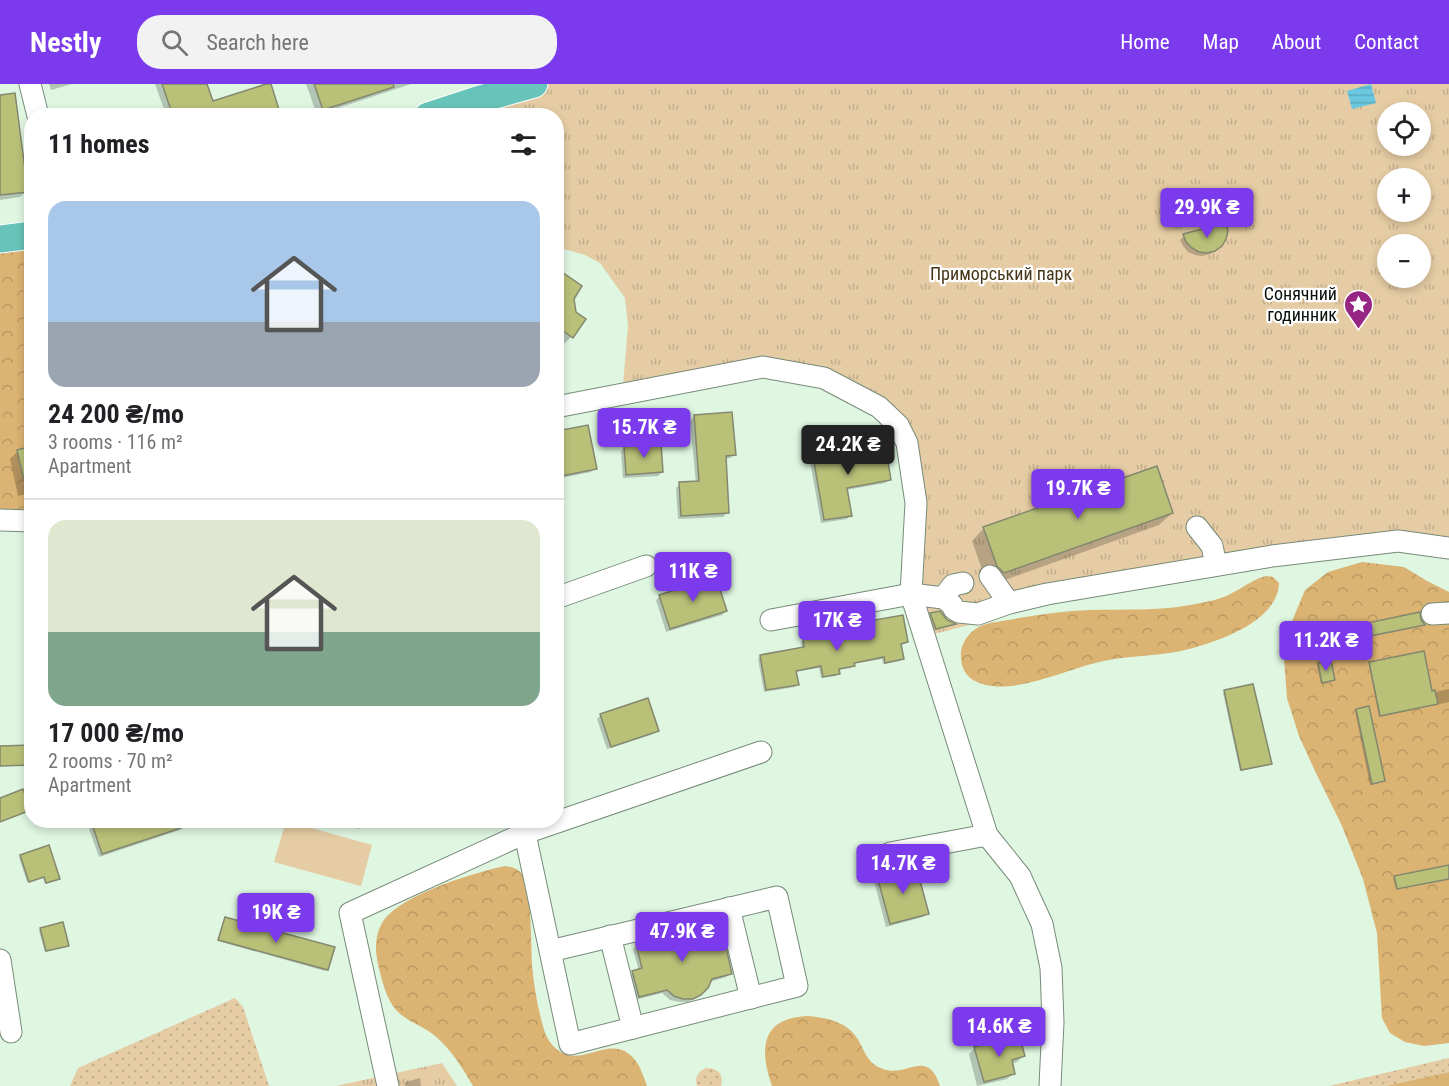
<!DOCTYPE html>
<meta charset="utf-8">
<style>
:root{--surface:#fff;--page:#f2f2f2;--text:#202124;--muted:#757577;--line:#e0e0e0;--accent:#7c3aed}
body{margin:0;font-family:"Roboto Condensed",sans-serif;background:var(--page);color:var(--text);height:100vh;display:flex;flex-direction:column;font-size:22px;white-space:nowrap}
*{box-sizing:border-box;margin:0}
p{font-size:20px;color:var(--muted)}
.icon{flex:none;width:33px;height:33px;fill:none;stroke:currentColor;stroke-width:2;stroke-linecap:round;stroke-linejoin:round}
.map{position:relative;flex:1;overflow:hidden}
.drawer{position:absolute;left:24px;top:24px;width:540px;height:720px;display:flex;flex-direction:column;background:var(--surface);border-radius:24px;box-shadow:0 3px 9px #0003}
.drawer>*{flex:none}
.controls{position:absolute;left:1377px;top:18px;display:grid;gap:12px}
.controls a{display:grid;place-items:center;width:54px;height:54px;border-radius:50%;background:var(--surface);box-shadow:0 3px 9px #0003;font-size:30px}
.price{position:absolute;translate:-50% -51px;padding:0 14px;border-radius:6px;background:var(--accent);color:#fff;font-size:20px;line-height:39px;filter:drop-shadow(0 2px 3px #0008)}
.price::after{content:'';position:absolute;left:50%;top:36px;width:18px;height:14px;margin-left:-9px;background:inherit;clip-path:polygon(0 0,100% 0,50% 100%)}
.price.on{background:#222;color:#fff}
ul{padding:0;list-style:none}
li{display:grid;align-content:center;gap:12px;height:318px;padding:0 24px}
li+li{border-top:2px solid var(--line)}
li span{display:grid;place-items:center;height:186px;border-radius:18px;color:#555}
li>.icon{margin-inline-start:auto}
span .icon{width:108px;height:108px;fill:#fffc;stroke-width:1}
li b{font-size:26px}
h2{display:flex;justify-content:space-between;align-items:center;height:72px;padding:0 24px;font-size:26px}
header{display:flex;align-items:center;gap:36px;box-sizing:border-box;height:84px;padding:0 30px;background:var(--accent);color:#fff}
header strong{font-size:28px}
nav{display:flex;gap:33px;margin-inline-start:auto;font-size:21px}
.search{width:420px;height:54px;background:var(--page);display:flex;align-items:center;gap:15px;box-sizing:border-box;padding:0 21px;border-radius:24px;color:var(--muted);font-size:22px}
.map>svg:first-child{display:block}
</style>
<header>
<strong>Nestly</strong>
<div class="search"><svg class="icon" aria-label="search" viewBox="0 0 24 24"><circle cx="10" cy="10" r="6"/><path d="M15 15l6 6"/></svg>Search here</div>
<nav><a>Home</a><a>Map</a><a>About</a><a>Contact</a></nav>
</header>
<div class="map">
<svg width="1449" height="1002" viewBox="0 0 1449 1002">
<defs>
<pattern id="grass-dots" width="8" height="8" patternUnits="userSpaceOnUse" patternTransform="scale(1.5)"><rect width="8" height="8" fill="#e5cca4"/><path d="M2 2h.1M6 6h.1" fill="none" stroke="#c3ae8c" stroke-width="1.8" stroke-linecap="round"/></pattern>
<pattern id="forest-crowns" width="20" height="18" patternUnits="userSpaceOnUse" patternTransform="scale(1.5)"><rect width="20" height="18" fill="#dbb373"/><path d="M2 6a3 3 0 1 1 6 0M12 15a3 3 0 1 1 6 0" fill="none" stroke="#ba9962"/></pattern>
<pattern id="park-tufts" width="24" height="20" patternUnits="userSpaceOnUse" patternTransform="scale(1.5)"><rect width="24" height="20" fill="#e5cca4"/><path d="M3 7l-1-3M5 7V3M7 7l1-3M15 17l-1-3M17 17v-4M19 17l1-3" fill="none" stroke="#c3ae8c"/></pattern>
<pattern id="water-rules" width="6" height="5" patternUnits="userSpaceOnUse" patternTransform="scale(1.5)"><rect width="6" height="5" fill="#6bc7df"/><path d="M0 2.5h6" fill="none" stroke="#5baabe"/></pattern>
</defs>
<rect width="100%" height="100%" fill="#dff6e1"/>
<!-- grass -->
<g fill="url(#grass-dots)">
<polygon points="235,914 243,923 269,1002 70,1002 78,984"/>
<polygon points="1449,974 1449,988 1386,1002 1329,1002"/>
<path d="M706 984C718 984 724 990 721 1002H697C694 993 698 988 706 984Z"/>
</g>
<!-- forest -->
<g fill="url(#forest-crowns)">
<polygon points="31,157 31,429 0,427 0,162"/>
<polygon points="1362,478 1404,483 1427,497 1449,508 1449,959 1424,962 1405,958 1390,949 1382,934 1377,849 1363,795 1342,742 1315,687 1299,652 1287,614 1284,575 1290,542 1305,506 1328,488"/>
<path d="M1266 492 1273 493 1279 499C1278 540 1209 561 1176 568 1152 572 1127 572 1104 577 1067 584 1007 616 973 596 965 591 961 582 961 573 960 559 970 546 983 541 992 538 1004 537 1014 535 1039 530 1065 527 1090 526 1124 525 1157 527 1190 521 1205 518 1221 516 1234 508 1244 503 1254 495 1266 492Z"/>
<path d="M505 782C511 783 517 784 521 789 532 802 531 862 532 881 534 903 538 927 545 949 548 956 552 962 559 967 581 983 607 953 629 970 639 977 643 991 647 1002H473C462 983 451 965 434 951 423 942 406 937 396 926 387 916 382 897 379 884 375 869 374 853 382 839 399 811 473 789 505 782Z"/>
<path d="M808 932C826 934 846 937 857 954 865 966 866 979 883 985 908 994 927 963 940 1002H772C759 964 761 934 808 932Z"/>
<polygon points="1449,988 1449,1002 1386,1002"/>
</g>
<!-- park -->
<g fill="url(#park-tufts)" fill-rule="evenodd">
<path d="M542 0H1449V467L1445 465 1275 476 971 533 969 541 930 551 915 508 900 362 893 346 873 329 822 301 763 289 623 301 628 242 625 214 600 179 585 171 557 163 556 32H446ZM1388 28H1420V62H1388ZM1388 94H1420V128H1388ZM1388 160H1420V194H1388Z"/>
<polygon points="442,979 457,1002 336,1002"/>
</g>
<!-- pitch -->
<polygon fill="#e5cca4" points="286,737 372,761 361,802 274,778"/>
<!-- water -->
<polygon fill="url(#water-rules)" points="1371,0 1376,19 1352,25 1347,7"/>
<!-- shadow -->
<g fill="#0003">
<polygon points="49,0 72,0 51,6"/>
<polygon points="155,0 205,0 212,19 280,32 155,32 165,28"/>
<polygon points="306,0 411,0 317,31"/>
<polygon points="0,13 27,107 20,113 0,116"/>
<polygon points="1184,152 1216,165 1210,170 1202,172 1195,171 1188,168 1183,162 1180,156"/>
<polygon points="556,195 572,214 571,253 563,261 556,257"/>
<polygon points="694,333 734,371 730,374 725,375 727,429 723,433 678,435 676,404 680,400 696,399 690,337"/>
<polygon points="556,349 595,384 591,388 556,395"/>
<polygon points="625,363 662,388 658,392 623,394 621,367"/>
<polygon points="32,364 32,409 18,412 10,375 18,367"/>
<polygon points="814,374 889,396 885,399 846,406 850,431 847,435 821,439 810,377"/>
<polygon points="1172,429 1159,441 991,501 985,494 972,457 984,444"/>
<polygon points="660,512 726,527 722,531 666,548 656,516"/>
<polygon points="931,531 946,537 954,541 934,546 930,532"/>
<polygon points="864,539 906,558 904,560 900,561 902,575 900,577 883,580 882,575 853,580 851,584 838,586 838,589 836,592 821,594 819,584 795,588 797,600 795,603 764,608 758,575 760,572 802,565 801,558 804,556 862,546 862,542"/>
<polygon points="1370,580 1431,609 1449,605 1449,618 1379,633 1369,581"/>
<polygon points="1319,581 1334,596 1332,597 1321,600 1317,582"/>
<polygon points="1225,607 1268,681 1240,687 1223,609"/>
<polygon points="1357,626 1383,697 1382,698 1370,701 1355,627"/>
<polygon points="601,631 657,646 653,650 607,665 597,635"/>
<polygon points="32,663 32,682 0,682 0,664"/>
<polygon points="331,736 367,736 359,745"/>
<polygon points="93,741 184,742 180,746 99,773 89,745"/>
<polygon points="21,772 57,796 45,800 43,793 27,798 19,773"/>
<polygon points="1449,782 1449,795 1396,805 1393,794 1395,793"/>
<polygon points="878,793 927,829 923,833 886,843 874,797"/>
<polygon points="225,834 327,885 325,887 218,857"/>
<polygon points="41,845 67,861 45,868 39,847"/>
<polygon points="637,861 730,889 726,893 709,898 707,903 696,914 688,918 679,918 670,916 662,909 635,916 629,892 633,888 639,887 633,865"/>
<polygon points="975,964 1023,972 1017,978 1011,980 1014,989 1007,995 977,1002 969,970"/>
<polygon points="420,994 421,1002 405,1002 405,999 406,998"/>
</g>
<!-- building -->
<g fill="#b9c078" stroke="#84886e" stroke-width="1.5">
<polygon points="162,0 207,0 213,17 266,0 271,0 281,32 173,32"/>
<polygon points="314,0 393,0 394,3 323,26"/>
<polygon points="15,9 28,108 0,111 0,11"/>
<polygon points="1226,139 1228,147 1226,155 1222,162 1215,167 1207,169 1199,168 1192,164 1186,158 1183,150"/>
<polygon points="562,188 582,202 574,215 576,228 586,235 573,254 563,247 556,249 556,196"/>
<polygon points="732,328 736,371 726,372 729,429 681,432 679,398 699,397 694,331"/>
<polygon points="588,341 597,385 556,393 556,347"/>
<polygon points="661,359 663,388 626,391 624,362"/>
<polygon points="885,360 891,396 847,404 852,432 824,436 813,372"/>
<polygon points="32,362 32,403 26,404 17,366"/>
<polygon points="1157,382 1173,429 1004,489 997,482 983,443"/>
<polygon points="716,493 727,527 670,545 659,511"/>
<polygon points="940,527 947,536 956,540 936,545 930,529"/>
<polygon points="1420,528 1421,536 1425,541 1360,554 1358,541"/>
<polygon points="903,531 908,558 901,560 904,575 885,579 884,573 854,579 855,582 839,585 840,590 823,593 821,582 796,587 799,601 766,606 760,571 804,563 803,555 864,544 863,538"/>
<polygon points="1424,567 1432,607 1435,606 1438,620 1380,632 1369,578"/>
<polygon points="1331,577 1335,596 1322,599 1318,579"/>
<polygon points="1253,600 1272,680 1241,686 1224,606"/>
<polygon points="648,614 659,647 611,663 600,630"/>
<polygon points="1369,622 1385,697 1372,700 1356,625"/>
<polygon points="32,661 32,681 0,682 0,662"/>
<polygon points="23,705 31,726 0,738 0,714"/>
<polygon points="103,736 196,736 196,739 102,770 92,740"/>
<polygon points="49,761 60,795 46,799 44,793 29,798 20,771"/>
<polygon points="1449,781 1449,795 1397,805 1394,792"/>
<polygon points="916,782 929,830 890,840 877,792"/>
<polygon points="225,833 335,863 328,886 218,856"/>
<polygon points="63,838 69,862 46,867 40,844"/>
<polygon points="717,840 723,864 726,863 732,890 712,895 708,904 701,911 693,915 683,915 674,912 667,906 639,913 632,887 642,884 636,860"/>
<polygon points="1019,951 1025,972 1012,976 1015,990 984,998 974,963"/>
</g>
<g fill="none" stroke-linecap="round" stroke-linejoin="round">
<defs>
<g id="minor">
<polyline points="30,0 38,32"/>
<polyline points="556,323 763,283 824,294 879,323 898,341 907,359 916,419 911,510 987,751 1020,792 1042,840 1051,884 1053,938 1050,1002"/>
<polyline points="0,436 32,437"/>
<polyline points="1197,443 1212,462 1216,481"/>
<polyline points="990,492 1009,519"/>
<polyline points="556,514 646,482"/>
<polyline points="943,514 953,501 963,499"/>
<polyline points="1432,530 1449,529"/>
<polyline points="771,536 911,510 943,514 948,517 952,521 954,525 959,528 978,530 1009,519 1047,510 1272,472 1398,457 1449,464"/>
<polyline points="522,736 570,960 797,902 777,813 550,867"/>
<polyline points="890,769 987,751"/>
<polyline points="729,824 751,914"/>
<polyline points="610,852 633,944"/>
<polyline points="0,876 11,948"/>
<polyline points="388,1002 350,829 525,749 761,668"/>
</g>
<g id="major">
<polyline points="428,32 477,16 534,0"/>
<polyline points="0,155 32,151"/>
</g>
</defs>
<!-- minor casing -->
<use href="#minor" stroke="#778b78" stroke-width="23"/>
<!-- major casing -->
<use href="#major" stroke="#fff" stroke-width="29"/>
<!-- minor -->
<use href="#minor" stroke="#fff" stroke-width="21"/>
<!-- major -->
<use href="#major" stroke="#68c4ba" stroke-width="27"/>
</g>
<!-- icons -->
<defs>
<symbol id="sight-pin" viewBox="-11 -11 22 30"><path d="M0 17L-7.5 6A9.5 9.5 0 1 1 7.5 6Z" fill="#972583" stroke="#fff"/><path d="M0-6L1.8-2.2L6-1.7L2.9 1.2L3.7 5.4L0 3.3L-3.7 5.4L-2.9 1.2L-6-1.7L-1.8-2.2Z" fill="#fff"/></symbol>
</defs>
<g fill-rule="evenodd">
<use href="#sight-pin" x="1342" y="204" width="33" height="45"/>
</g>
<g text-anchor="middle" stroke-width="4.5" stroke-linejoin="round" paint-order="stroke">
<!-- park labels -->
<g font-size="18" fill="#463518" stroke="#fff">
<text x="1001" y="196">Приморський парк</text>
</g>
<!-- poi labels -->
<g font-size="18" fill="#070f08" stroke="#fff" text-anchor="end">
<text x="1337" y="216">Сонячний<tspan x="1337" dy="21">годинник</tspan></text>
</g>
</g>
</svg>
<div class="controls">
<a><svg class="icon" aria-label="locate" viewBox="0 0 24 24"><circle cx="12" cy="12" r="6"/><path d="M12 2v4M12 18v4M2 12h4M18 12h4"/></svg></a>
<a>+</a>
<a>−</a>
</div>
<b class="price" style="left:1207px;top:155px">29.9K ₴</b>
<b class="price" style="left:644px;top:375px">15.7K ₴</b>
<b class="price on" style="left:848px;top:392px">24.2K ₴</b>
<b class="price" style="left:1078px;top:436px">19.7K ₴</b>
<b class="price" style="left:693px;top:519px">11K ₴</b>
<b class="price" style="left:837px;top:568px">17K ₴</b>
<b class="price" style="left:1326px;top:588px">11.2K ₴</b>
<b class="price" style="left:903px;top:811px">14.7K ₴</b>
<b class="price" style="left:276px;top:860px">19K ₴</b>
<b class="price" style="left:682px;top:879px">47.9K ₴</b>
<b class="price" style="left:999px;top:974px">14.6K ₴</b>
<section class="drawer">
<h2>11 homes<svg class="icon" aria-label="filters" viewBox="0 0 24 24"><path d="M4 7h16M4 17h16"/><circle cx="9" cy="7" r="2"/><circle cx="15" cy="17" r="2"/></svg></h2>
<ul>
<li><span style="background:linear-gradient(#a9c7e8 65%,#9aa5b1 0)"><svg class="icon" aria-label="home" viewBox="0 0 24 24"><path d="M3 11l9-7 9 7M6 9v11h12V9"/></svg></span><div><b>24 200 ₴/mo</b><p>3 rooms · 116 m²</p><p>Apartment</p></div></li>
<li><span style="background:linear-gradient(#dfe7d0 60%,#7fa58c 0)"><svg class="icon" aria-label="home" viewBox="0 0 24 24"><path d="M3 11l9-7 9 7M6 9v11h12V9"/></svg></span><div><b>17 000 ₴/mo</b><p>2 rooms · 70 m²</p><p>Apartment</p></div></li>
</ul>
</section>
</div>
